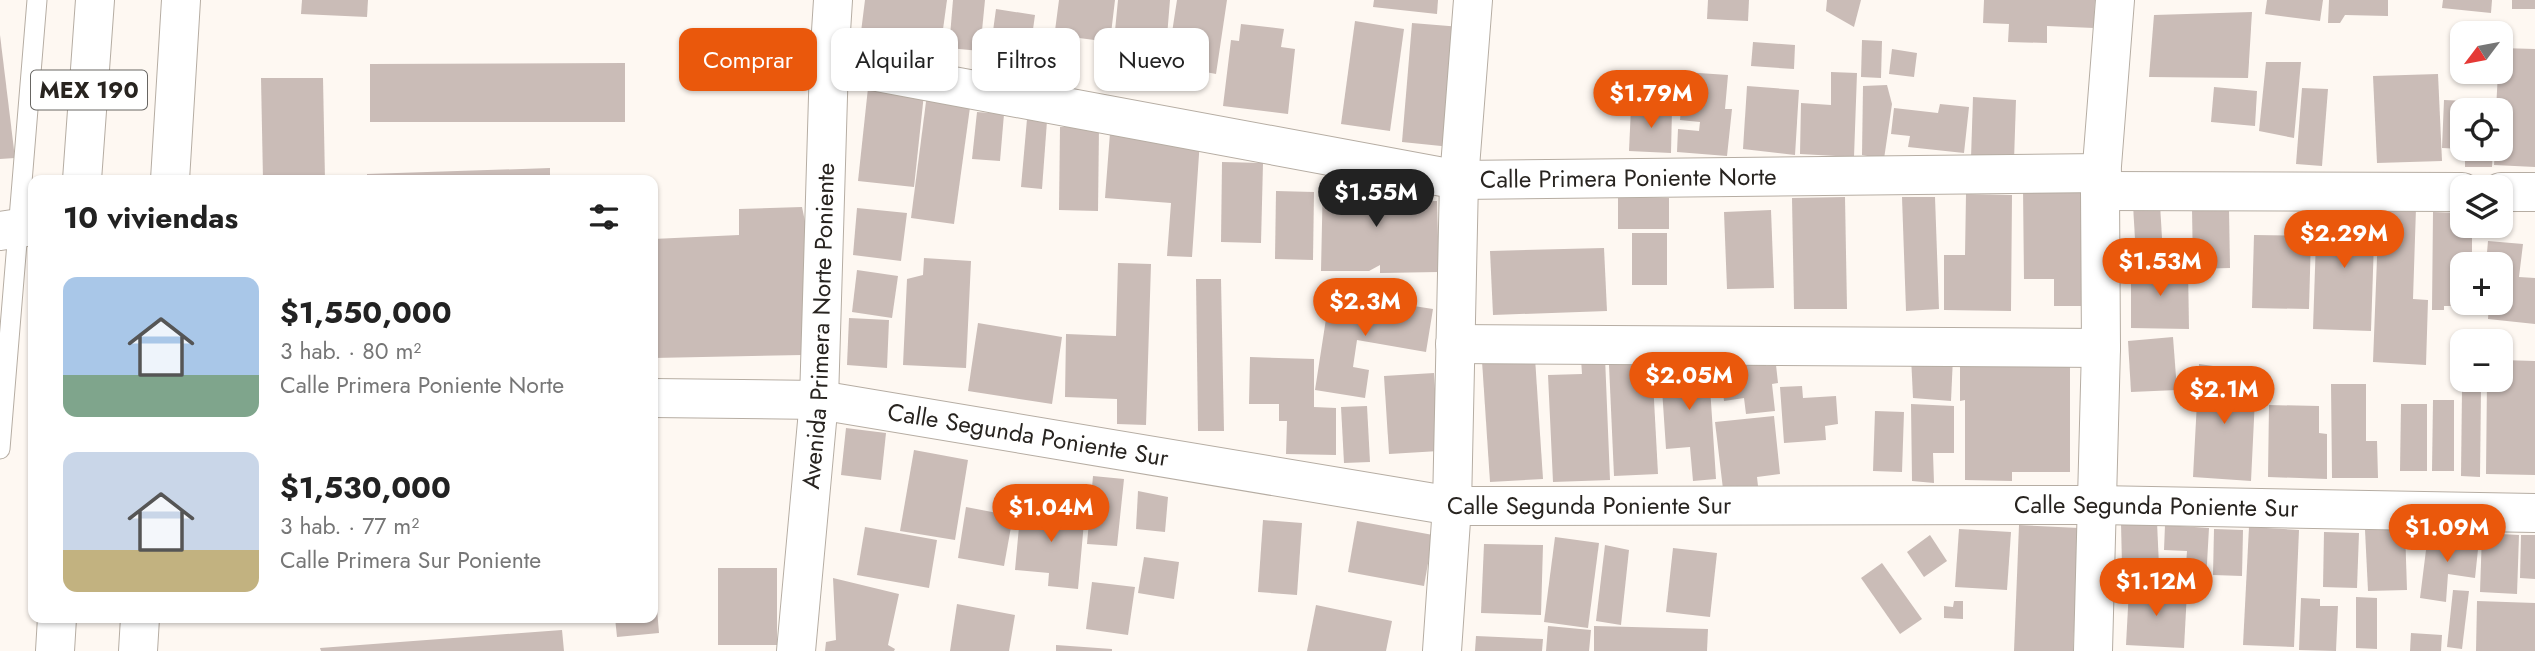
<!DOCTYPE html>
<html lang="es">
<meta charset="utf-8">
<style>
:root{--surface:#fff;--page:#f6f6f6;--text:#222;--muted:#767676;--accent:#ea580c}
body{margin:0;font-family:Jost,sans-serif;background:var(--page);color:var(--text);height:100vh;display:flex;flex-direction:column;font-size:26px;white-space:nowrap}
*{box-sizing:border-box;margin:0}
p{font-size:23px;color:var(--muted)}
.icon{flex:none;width:38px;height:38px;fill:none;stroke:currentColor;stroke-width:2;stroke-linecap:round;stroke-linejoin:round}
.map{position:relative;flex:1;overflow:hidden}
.panel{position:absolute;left:28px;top:175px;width:630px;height:448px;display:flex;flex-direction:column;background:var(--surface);border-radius:14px;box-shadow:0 2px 5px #0004}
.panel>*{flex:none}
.hud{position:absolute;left:679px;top:28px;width:665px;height:63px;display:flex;gap:14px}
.needle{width:46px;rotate:238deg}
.controls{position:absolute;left:2450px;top:21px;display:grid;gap:14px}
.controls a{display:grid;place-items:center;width:63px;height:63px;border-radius:14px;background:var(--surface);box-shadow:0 2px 5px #0004;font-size:35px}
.price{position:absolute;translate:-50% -60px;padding:0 16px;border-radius:24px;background:var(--accent);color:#fff;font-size:23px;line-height:46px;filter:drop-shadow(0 2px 4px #0008)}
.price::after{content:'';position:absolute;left:50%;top:42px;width:21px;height:16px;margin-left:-10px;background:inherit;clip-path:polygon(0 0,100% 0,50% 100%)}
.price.on{background:#222;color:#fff}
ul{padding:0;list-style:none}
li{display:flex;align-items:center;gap:21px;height:175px;padding:0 35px}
li span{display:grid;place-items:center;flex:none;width:196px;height:140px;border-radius:14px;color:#555}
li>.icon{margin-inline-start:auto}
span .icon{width:84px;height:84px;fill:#fffc;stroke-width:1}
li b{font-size:30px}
h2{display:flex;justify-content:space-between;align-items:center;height:84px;padding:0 35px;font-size:30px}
.chip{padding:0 24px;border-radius:14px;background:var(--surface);box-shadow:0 2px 5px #0004;font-size:24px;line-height:63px}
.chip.on{background:var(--accent);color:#fff}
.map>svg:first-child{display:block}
</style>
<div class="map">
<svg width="2535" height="651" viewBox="0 0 2535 651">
<rect width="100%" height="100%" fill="#fef8f2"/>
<!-- building -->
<g fill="#cabcb7">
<polygon points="302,0 368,0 367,17 301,14"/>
<polygon points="865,0 947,0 941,44 861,32"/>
<polygon points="953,0 985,0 980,51 949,48"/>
<polygon points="1059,0 1115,0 1110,42 1079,38 1078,49 1053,46"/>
<polygon points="1118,0 1170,0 1166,49 1183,51 1179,89 1110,82"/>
<polygon points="1177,0 1227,0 1216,74 1195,70 1199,43 1171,39"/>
<polygon points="1374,0 1438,0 1437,14 1373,7"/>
<polygon points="1708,0 1749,0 1748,21 1707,19"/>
<polygon points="1827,0 1861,0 1854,27 1826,11"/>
<polygon points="1984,0 2095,0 2094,28 2047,26 2047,43 2008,42 2009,24 1983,23"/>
<polygon points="2267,0 2323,0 2320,21 2265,14"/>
<polygon points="2329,0 2388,0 2388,16 2345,15 2340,23 2328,23"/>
<polygon points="2443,0 2492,0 2491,13 2442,8"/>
<rect x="2512" y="0" width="23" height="9"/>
<polygon points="996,9 1035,15 1029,58 990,53"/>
<polygon points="2252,12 2248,78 2149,77 2154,15"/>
<polygon points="1355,21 1404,29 1390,131 1341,124"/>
<polygon points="1412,23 1461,27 1451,147 1402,142"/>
<polygon points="1241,24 1284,29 1281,47 1295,49 1288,114 1223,106 1231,40 1239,41"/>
<polygon points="0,35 15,158 0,159"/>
<polygon points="1862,40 1882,41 1881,78 1861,77"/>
<polygon points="1753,42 1795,45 1794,69 1751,66"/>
<polygon points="2501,48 2535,49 2535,167 2494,165 2495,149 2501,149 2501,110 2496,110 2498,72 2501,72"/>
<polygon points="1892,49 1917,53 1914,77 1889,74"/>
<polygon points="2266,62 2301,62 2294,138 2259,131"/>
<polygon points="625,63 625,122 370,122 370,64"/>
<polygon points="1684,72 1728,75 1725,109 1732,109 1727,156 1677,152 1678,129 1699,131 1700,122 1680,120"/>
<polygon points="1831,72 1857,73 1854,157 1800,154 1801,103 1831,105"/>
<polygon points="2438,74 2442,161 2377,163 2373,76"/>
<polygon points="261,78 323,78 325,180 263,180"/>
<polygon points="1887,85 1892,104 1884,159 1862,155 1863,86"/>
<polygon points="1747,86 1799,90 1795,155 1743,149"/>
<polygon points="2214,87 2257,91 2255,126 2211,122"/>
<polygon points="868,88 924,94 914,187 858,181"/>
<polygon points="2302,88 2328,89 2322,166 2296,164"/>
<polygon points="927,94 971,100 954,224 911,218"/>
<polygon points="1973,97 2016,100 2014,161 1971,158"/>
<polygon points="2444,100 2494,102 2494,110 2462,110 2462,149 2442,148"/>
<polygon points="1940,104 1969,107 1964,153 1908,147 1910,136 1891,134 1894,108 1938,113"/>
<polygon points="1631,107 1672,109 1671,153 1629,151"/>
<polygon points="977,112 1004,114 1000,161 972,159"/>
<polygon points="1027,119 1047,121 1042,189 1021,187"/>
<polygon points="1060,127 1099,127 1098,211 1059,210"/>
<polygon points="1110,133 1200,140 1192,257 1167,256 1171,203 1105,198"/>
<polygon points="2465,149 2493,149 2492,167 2465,167"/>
<polygon points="1222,162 1263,163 1261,243 1221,242"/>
<polygon points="550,168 550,180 367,180 367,174"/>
<polygon points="1383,176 1382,202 1437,201 1439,272 1380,273 1380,265 1369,271 1321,271 1323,177"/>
<polygon points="2023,188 2087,188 2088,306 2054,306 2054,279 2024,279"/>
<polygon points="1276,191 1314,192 1313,260 1275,259"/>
<polygon points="1966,194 2012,195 2011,311 1944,310 1944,255 1965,255"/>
<polygon points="1618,197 1669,198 1669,229 1618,229"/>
<polygon points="1845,197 1847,309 1794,309 1792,198"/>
<polygon points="1902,197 1935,197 1939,309 1906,311"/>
<polygon points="2160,204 2163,255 2136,256 2133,205"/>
<polygon points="2379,206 2416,208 2413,299 2428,300 2426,365 2373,362"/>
<polygon points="802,207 807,231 802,355 653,358 653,239 739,235 739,209"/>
<polygon points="857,208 907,213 901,261 853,255"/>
<polygon points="2192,209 2229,209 2230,268 2193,269"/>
<polygon points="2317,209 2375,211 2371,331 2313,329"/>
<polygon points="1771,210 1774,288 1727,289 1724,212"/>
<polygon points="2433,212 2462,213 2462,226 2472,226 2472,264 2462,264 2462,303 2471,303 2471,306 2444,306 2444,310 2432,310"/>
<rect x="1632" y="233" width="35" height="52"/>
<polygon points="2254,235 2311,236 2309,309 2252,308"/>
<polygon points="2488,241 2523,244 2519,277 2535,278 2535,324 2488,319 2489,303 2501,303 2501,264 2486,264"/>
<polygon points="1604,248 1607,311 1493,315 1490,251"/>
<polygon points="924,258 971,261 966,368 903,365 907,279 923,275"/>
<polygon points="1118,263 1151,264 1146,425 1117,424 1117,399 1065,397 1066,334 1116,336"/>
<polygon points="2131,266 2188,267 2189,329 2131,328"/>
<polygon points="857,270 898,276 892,318 852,312"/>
<polygon points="1196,279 1221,279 1224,431 1198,431"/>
<polygon points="1330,293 1433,309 1426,352 1357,340 1353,367 1369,370 1365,398 1315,390"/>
<polygon points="849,318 889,320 887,368 847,365"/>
<polygon points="978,323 1062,337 1052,404 968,391"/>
<polygon points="2173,337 2177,390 2131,392 2128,341"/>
<polygon points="1765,353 1766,366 1776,365 1778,383 1772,384 1775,411 1746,414 1744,398 1724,401 1719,358"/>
<polygon points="1708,356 1716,479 1693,481 1690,447 1666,449 1660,359"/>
<polygon points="1911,356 1953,357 1951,401 1913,398"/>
<polygon points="1250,357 1314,359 1314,407 1336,408 1336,455 1286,454 1287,421 1279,421 1279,404 1249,404"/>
<polygon points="1605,357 1610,480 1553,482 1548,375 1582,374 1581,359"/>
<polygon points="1535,358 1543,479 1490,482 1482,361"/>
<polygon points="2070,359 2070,472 2012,472 2012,481 1965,480 1965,400 1960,401 1960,360"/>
<polygon points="2501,360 2535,361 2535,475 2486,474 2487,380 2501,380"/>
<polygon points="1652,363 1658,474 1614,476 1609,365"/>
<polygon points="2199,364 2213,366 2213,376 2256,378 2251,481 2193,477"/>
<polygon points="1434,373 1439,451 1389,454 1384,376"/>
<polygon points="2331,384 2366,384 2366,441 2377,441 2378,478 2332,478"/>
<polygon points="1802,386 1803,398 1836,396 1838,424 1825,426 1826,440 1784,443 1780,387"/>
<polygon points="2462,389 2481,389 2480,477 2461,476"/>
<polygon points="2433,400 2454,400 2454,471 2432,471"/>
<polygon points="1911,404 1954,406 1954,453 1933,453 1934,483 1912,481"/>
<polygon points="2401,404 2427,404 2427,471 2400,471"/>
<polygon points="2269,405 2319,406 2319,433 2327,434 2327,479 2268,477"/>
<polygon points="1367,406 1370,462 1344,463 1341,407"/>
<polygon points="1875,411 1904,412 1902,472 1873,471"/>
<polygon points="1774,416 1780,474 1757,477 1758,486 1723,489 1715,422"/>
<polygon points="846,428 886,433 881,480 841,475"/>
<polygon points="914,450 968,460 955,540 900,531"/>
<polygon points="1093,476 1124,479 1117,546 1087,544"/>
<polygon points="1138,491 1168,497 1165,532 1136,529"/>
<polygon points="1021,505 1085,511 1078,589 1048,586 1049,573 1015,570"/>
<polygon points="966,507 1013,516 1004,566 958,558"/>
<polygon points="1263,520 1302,523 1297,595 1258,592"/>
<polygon points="1357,521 1433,535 1424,586 1348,572"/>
<polygon points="2157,522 2159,566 2122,566 2121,523"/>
<polygon points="2019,525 2079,528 2073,651 2014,651"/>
<polygon points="2165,525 2209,528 2206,581 2185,580 2187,551 2164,550"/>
<polygon points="865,527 937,540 929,588 857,575"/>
<polygon points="2249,527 2299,530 2294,647 2243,645"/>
<polygon points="1959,529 2011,532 2007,590 1955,587"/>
<polygon points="2214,529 2243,530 2242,576 2213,575"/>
<polygon points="2405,529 2407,590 2368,591 2365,530"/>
<polygon points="2324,532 2359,533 2357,588 2323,587"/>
<polygon points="2482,533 2519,535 2517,594 2480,592"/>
<polygon points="2428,534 2479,540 2475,578 2448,574 2446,602 2420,598"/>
<polygon points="1930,535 1947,561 1924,577 1907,552"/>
<polygon points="2521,535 2535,535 2535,579 2520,578"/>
<polygon points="1555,537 1599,543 1588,628 1544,622"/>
<polygon points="1484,544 1543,545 1541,615 1481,613"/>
<polygon points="1605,545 1629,550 1621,625 1596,621"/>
<polygon points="1673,548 1717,553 1710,617 1666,612"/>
<polygon points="1144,557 1179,562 1174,599 1138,593"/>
<polygon points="1882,563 1922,619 1900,634 1861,578"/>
<rect x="718" y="568" width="59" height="77"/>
<polygon points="833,578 899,594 888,645 895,649 894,651 825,651 826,642 836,640"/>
<polygon points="1092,582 1135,587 1128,635 1086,629"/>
<polygon points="653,584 655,584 659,633 617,637 615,618 653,618"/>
<polygon points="2129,589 2187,592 2184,648 2126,645"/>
<polygon points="2453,590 2469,591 2462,649 2447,647"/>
<polygon points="2356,597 2377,598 2377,649 2356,648"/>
<polygon points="2301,598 2320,599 2320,606 2338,606 2336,651 2299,650"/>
<polygon points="1954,601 1963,601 1963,619 1944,618 1944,606 1953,607"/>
<polygon points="2477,601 2535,603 2535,651 2476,651"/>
<polygon points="957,604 1015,615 1009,651 950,651"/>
<polygon points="1316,605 1392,621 1386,651 1307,651"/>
<polygon points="1548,626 1591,630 1589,651 1546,651"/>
<polygon points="1594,626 1708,629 1707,651 1594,651"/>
<polygon points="562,630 564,651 321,651 320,648"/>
<polygon points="2411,633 2442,635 2441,651 2410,651"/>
<polygon points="1476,636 1543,639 1542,651 1475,651"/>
<polygon points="1056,645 1112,649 1112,651 1056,651"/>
</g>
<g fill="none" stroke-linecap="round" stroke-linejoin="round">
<defs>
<polyline id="service" points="0,449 37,0"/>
<g id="minor">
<path id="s1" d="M829 63 1459 180 2102 173"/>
<polyline points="2100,191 2462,192"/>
<polyline points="2501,192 2535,192"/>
<polyline points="0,231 33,226"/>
<polyline points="1455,344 2101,348"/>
<path id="s2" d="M653 398 819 400 1452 506 2097 505 2535 513"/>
<path id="s3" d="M796 651 819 400 829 63 833 0"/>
<polyline points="1442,651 1452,506 1459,180 1473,0"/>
<polyline points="2093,651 2101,348 2100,191 2115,0"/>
</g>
<g id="primary">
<polyline points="82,180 95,0"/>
<polyline points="170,180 181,0"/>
<polyline points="55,651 57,618"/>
<polyline points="138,651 140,618"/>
</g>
</defs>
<!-- service casing -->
<use href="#service" stroke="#b6ada3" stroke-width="21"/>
<!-- minor casing -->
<use href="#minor" stroke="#b6ada3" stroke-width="40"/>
<!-- primary casing -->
<use href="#primary" stroke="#b6ada3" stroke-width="40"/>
<!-- service -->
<use href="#service" stroke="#fff" stroke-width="19"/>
<!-- minor -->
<use href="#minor" stroke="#fff" stroke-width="38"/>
<!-- primary -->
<use href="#primary" stroke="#fff" stroke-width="38"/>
</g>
<g text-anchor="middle" stroke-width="5" stroke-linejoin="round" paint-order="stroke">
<!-- shield labels -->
<rect fill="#fff" stroke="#686663" stroke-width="2" x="31" y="70.5" width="116" height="39" rx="5"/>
<g font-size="23" font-weight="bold" fill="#282420">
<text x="89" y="98">MEX 190</text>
</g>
<!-- street labels -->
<g font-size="24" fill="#282420" stroke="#fff">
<text dy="8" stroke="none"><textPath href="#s1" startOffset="810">Calle Primera Poniente Norte</textPath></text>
<text dy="8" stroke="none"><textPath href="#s3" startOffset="326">Avenida Primera Norte Poniente</textPath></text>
<text dy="8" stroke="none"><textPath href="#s2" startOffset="378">Calle Segunda Poniente Sur</textPath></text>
<text dy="8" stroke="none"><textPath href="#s2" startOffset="945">Calle Segunda Poniente Sur</textPath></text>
<text dy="8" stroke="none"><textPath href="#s2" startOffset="1512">Calle Segunda Poniente Sur</textPath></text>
</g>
</g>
</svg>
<div class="controls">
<a><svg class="needle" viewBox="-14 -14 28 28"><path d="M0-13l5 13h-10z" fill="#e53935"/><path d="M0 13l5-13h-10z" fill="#767676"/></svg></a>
<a><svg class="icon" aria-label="locate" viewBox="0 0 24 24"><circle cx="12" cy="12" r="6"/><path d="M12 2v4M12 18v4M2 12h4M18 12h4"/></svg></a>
<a><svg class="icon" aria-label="layers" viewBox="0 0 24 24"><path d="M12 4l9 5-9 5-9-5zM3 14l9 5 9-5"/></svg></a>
<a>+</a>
<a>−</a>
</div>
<b class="price" style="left:1651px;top:130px">$1.79M</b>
<b class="price on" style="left:1376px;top:229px">$1.55M</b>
<b class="price" style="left:2344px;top:270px">$2.29M</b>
<b class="price" style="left:2160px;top:298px">$1.53M</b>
<b class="price" style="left:1365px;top:338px">$2.3M</b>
<b class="price" style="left:1689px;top:412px">$2.05M</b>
<b class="price" style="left:2224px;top:426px">$2.1M</b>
<b class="price" style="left:1051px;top:544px">$1.04M</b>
<b class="price" style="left:2447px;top:564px">$1.09M</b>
<b class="price" style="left:2156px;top:618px">$1.12M</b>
<div class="hud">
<a class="chip on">Comprar</a>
<a class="chip">Alquilar</a>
<a class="chip">Filtros</a>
<a class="chip">Nuevo</a>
</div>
<section class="panel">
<h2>10 viviendas<svg class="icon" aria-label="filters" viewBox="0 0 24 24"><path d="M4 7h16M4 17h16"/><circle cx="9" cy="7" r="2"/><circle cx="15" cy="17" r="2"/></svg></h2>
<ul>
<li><span style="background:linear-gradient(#a9c7e8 70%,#7fa58c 0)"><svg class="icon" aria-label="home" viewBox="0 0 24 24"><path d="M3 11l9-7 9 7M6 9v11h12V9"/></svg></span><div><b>$1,550,000</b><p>3 hab. · 80 m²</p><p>Calle Primera Poniente Norte</p></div></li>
<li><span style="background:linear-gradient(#c9d6e8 70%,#c2b280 0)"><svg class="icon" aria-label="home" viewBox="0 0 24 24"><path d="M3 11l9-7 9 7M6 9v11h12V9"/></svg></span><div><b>$1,530,000</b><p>3 hab. · 77 m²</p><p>Calle Primera Sur Poniente</p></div></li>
</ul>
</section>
</div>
